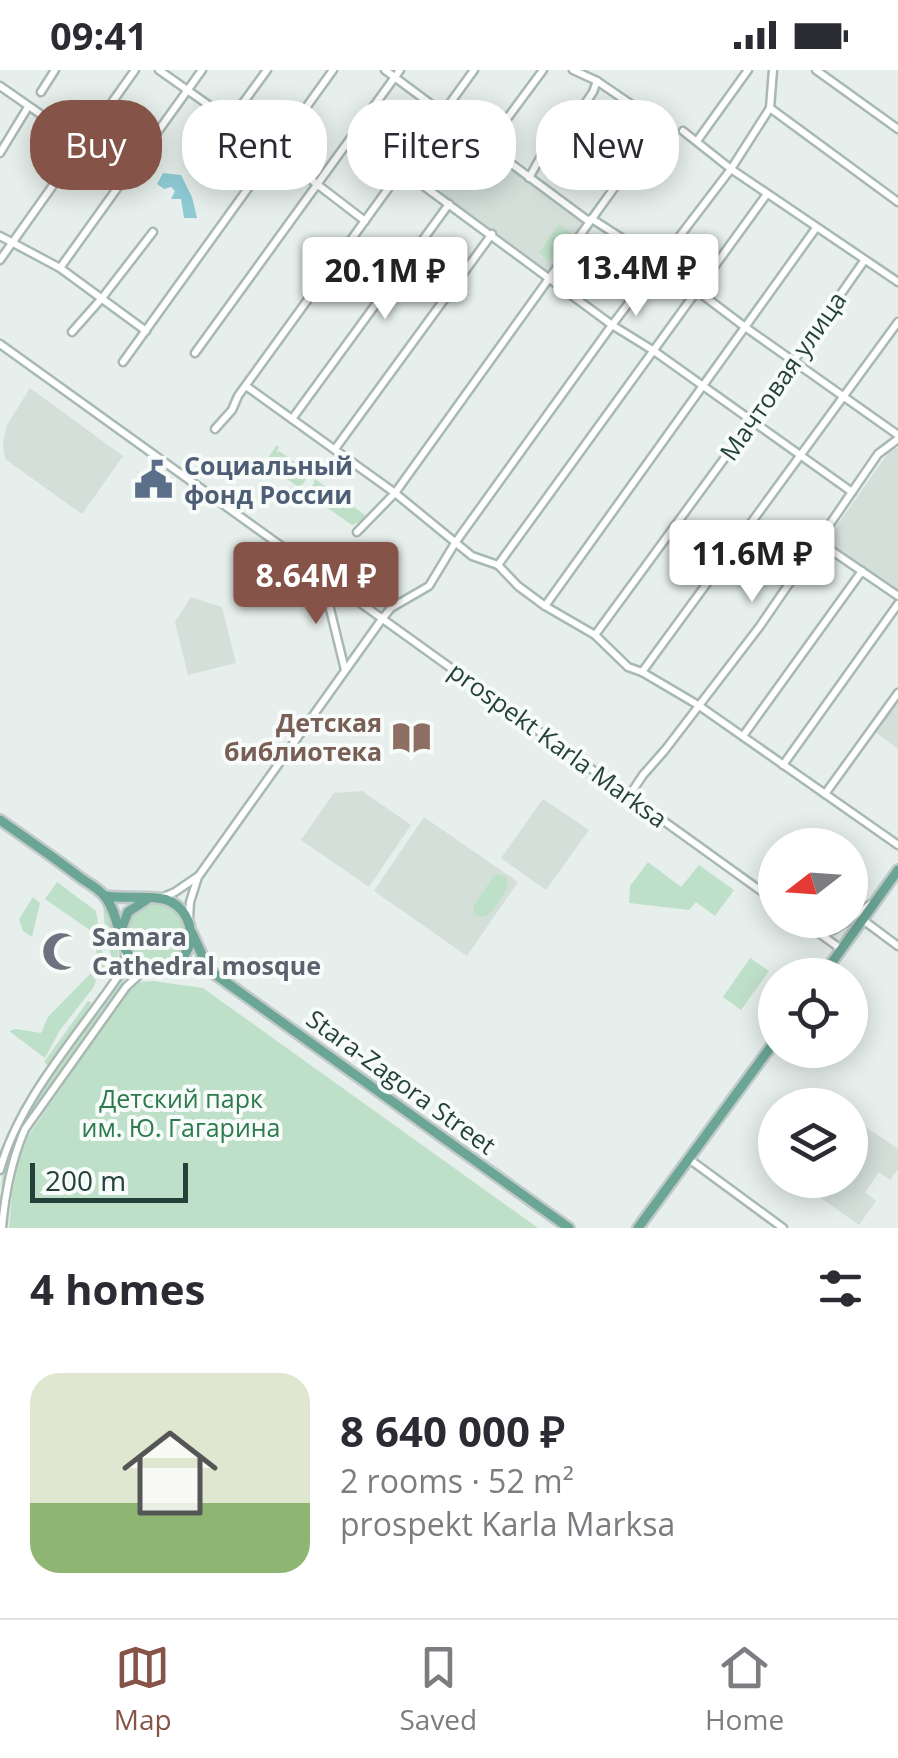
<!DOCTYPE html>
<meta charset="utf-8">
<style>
:root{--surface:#fff;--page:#f7f7f7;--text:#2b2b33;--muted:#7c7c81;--line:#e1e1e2;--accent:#855347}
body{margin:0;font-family:"Open Sans",sans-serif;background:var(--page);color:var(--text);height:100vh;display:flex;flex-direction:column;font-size:38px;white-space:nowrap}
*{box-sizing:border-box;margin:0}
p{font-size:32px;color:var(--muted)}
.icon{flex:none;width:55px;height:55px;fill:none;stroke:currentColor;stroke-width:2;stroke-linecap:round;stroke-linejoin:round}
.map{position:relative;height:1158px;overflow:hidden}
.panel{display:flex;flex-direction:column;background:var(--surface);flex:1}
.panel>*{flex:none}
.banner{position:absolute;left:30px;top:30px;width:840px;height:90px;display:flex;gap:20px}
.needle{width:65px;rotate:253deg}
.controls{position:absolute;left:758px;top:758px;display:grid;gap:20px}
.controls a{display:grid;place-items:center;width:110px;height:110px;border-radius:50%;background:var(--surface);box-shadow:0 5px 25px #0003;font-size:50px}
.scale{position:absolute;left:30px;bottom:25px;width:158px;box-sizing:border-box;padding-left:10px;border:5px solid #24423a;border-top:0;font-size:28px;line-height:35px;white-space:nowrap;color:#24423a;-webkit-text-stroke:8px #f7fbf9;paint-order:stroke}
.price{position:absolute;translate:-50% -85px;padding:0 22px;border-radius:10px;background:#fff;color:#222;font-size:32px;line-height:65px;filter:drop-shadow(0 2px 5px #0008)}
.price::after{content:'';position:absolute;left:50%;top:60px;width:30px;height:22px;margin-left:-15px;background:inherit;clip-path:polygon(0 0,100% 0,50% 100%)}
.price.selected{background:var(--accent);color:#fff}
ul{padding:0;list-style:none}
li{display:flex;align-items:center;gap:30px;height:250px;padding:0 30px}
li+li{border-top:2px solid var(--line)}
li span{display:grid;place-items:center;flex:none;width:280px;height:200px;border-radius:30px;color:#555}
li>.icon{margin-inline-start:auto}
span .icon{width:120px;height:120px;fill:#fffc;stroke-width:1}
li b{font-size:42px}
h2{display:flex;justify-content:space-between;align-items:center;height:120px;padding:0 30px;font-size:42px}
.chip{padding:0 35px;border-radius:40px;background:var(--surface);box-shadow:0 5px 25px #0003;font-size:35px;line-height:90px}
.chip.selected{background:var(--accent);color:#fff}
.status{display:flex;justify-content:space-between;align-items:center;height:70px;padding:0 50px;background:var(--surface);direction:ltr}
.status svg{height:28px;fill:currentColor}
.tabs{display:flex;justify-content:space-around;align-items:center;height:140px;border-top:2px solid var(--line);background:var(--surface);font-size:28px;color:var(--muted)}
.tabs a{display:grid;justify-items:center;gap:5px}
.tabs .selected{color:var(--accent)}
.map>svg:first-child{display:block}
</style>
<div class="status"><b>09:41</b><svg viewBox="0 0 49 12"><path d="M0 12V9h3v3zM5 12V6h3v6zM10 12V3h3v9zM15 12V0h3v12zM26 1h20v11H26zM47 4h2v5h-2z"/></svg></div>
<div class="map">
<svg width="898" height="1158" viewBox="0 0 898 1158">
<rect width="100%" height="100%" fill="#e6efeb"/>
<!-- built -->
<g fill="#d4dfda">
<polygon points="444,51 584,152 548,202 409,101"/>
<polygon points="30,318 123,386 82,444 5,389 3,373 7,355"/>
<polygon points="893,376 898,379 898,521 826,471"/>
<polygon points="191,527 222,537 236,593 188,605 175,552"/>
<polygon points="898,628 898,679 874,661"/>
<polygon points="362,721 411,755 369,817 301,770 334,723"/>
<polygon points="543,729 589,760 546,820 501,788"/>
<polygon points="424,747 518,812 467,886 374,821"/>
<polygon points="850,1046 898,1079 898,1099 890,1110 879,1102 865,1122 876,1131 859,1155 801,1114 804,1110 850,1110"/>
</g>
<!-- green -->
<g fill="#bfe0c8">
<polygon points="559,154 570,162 550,191 539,183"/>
<polygon points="277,375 279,377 276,383 279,381 310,403 302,415 297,416 270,397 269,394 268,398 265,392"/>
<polygon points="315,409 365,445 362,451 352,455 306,423 312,417"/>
<polygon points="648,792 681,817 699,795 734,820 715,846 696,832 689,840 629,833 630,816"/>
<path d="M498 804 506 807 508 816C500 829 489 857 473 843L474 835 494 806Z"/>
<polygon points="57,812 96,841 105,899 98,909 93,901 99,893 91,861 45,829"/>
<polygon points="33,827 40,833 32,867 23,861 19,849"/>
<circle cx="156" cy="863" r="30"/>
<path d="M103 835C113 851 121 877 118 896 105 882 105 854 103 835Z"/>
<polygon points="750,888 769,901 741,940 723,927"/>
<path d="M128 892 137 899 125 909 25 1051 11 1086 1 1119C5 1054 60 996 96 945 109 927 121 912 128 892Z"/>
<polygon points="91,903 96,911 93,918 60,960 45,988 9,961 16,959 41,963 48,947"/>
<polygon points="153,911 203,918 538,1158 9,1158 12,1125 18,1094 28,1066 123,927 136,912"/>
<polygon points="88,931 92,933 48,995 44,992"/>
</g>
<!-- water -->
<polygon fill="#8ec9d4" points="163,103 181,105 192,127 197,148 184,148 181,129 171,129 175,121 171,117 164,119 157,114"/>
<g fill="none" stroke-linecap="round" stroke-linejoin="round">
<defs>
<g id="minor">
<polyline points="159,0 275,82 365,151"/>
<polyline points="385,0 587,150 592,149 659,192 745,257 898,365"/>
<polyline points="573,0 597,11 660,54 666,54"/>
<polyline points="816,0 898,59"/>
<polyline points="0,16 128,105"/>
<polyline points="41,22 55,0"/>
<polyline points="770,38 898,132"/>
<polyline points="683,61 731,99 898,212"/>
<polyline points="697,71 748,0"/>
<polyline points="486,77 543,0"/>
<polyline points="0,83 28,37"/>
<polyline points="195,99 267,0"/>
<polyline points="402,100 612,255 654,281 852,422"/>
<polyline points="529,108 544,81 561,69 593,22 597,11"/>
<polyline points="0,166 60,198 146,261"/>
<polyline points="0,190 135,0"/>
<polyline points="60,198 202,0"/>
<polyline points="72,262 102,228 153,162"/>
<polyline points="0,274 775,831"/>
<polyline points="195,283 400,0"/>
<polyline points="123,292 333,0"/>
<polyline points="246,316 395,423 472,486 498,495 518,516 545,536 595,565 628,597 642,602 698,635 898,775"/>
<polyline points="292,349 449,134"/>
<polyline points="215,359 232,340 238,326 474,0"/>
<polyline points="335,379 492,164"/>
<polyline points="357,462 395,423 660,54"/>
<polyline points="819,472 898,526"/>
<polyline points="498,495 767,124"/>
<polyline points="322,506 345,600"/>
<polyline points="545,536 816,158"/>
<polyline points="595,565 751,352 864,191"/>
<polyline points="642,602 898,252"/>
<polyline points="743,666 862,501"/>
<polyline points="783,695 898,534"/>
<polyline points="825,724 898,623"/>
<polyline points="629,726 643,705 665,680 760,556 878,384 898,369"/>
<polyline points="161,828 175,822 197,807"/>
<polyline points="189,848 190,832 198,807 382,549 391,538 429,516 455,473 612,255 731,99 770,38 773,0"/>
<polyline points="850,849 871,834"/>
<polyline points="801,850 841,879"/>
<polyline points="863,850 898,876"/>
<polyline points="818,861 833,860 849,850"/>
<polyline points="689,1089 783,1158"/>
<path d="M0 1100C18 1031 79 964 119 905L125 891V882"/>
<path d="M2 1158C5 1123 11 1091 25 1059L126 917 142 902 151 899"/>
</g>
<g id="major">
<path d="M0 750C27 769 55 788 82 809 90 814 101 820 106 828 125 853 115 905 163 898 199 892 199 842 167 830 154 825 123 829 106 826"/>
<polyline points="120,863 128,842 146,830"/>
<polyline points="192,863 209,900 569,1158"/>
<polyline points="172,897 209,900"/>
<polyline points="823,905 898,800"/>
<polyline points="638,1158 775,971"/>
</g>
</defs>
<!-- minor casing -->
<use href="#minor" stroke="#a8b8b2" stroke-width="11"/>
<!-- major casing -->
<use href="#major" stroke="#c2cac8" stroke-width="14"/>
<!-- minor -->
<use href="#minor" stroke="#fff" stroke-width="6"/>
<!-- major -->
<use href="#major" stroke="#6aa596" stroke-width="9"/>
</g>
<!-- icons -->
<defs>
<symbol id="civic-bare" viewBox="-9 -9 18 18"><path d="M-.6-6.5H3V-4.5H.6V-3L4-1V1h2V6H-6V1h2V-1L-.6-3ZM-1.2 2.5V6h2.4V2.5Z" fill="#5c6f8a" stroke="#f7fbf9" stroke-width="2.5" paint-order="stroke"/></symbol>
<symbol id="library-bare" viewBox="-9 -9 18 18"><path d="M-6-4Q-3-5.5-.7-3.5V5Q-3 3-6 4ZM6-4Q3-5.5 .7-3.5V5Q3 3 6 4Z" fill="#8d6e63" stroke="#f7fbf9" stroke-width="2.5" paint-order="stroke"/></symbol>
<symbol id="mosque-bare" viewBox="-9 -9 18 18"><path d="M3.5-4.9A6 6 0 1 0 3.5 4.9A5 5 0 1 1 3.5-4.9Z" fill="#6b7280" stroke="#f7fbf9" stroke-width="2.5" paint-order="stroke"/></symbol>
</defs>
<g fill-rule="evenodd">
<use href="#civic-bare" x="126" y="382" width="55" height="55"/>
<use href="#library-bare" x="384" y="640" width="55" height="55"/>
<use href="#mosque-bare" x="34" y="854" width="55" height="55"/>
</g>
<g text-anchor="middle" stroke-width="8" stroke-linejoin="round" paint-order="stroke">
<!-- street labels -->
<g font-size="25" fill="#24423a" stroke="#f7fbf9">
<text transform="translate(783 306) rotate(-55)" y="9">Мачтовая улица</text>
<text transform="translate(558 675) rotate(36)" y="9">prospekt Karla Marksa</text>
<text transform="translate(401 1012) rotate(36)" y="9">Stara-Zagora Street</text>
</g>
<!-- service labels -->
<g font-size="25" font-weight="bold" fill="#4e5e75" stroke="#f7fbf9" text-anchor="start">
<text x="184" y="405">Социальный<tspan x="184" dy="29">фонд России</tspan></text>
</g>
<!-- education labels -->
<g font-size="25" font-weight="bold" fill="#785e54" stroke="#f7fbf9" text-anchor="end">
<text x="382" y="662">Детская<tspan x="382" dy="29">библиотека</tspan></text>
</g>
<!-- worship labels -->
<g font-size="25" font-weight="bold" fill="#5b616d" stroke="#f7fbf9" text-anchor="start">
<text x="92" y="876">Samara<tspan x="92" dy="29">Cathedral mosque</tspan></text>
</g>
<!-- park labels -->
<g font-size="25" fill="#2d7a4b" stroke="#f7fbf9">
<text x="181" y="1038">Детский парк<tspan x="181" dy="29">им. Ю. Гагарина</tspan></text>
</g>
</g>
</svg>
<div class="controls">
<a><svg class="needle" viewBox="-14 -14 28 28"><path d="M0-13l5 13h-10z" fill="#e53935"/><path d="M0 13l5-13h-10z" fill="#7c7c81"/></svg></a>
<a><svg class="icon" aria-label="locate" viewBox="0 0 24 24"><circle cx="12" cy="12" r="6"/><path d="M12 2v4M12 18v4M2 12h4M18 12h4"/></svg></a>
<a><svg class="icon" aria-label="layers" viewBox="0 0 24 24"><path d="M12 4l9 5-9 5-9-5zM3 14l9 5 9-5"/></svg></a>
</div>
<div class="scale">200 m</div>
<b class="price" style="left:636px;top:249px">13.4M ₽</b>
<b class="price" style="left:385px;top:252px">20.1M ₽</b>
<b class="price" style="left:752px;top:535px">11.6M ₽</b>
<b class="price selected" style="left:316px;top:557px">8.64M ₽</b>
<div class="banner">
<a class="chip selected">Buy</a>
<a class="chip">Rent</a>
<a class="chip">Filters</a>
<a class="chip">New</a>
</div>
</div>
<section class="panel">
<h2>4 homes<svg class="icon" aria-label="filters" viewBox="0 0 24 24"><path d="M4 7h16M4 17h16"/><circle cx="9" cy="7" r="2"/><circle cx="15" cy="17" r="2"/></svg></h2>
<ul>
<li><span style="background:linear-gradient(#dfe7d0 65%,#8fb573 0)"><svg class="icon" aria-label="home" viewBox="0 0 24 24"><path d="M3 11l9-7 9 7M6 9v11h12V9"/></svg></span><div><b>8 640 000 ₽</b><p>2 rooms · 52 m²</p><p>prospekt Karla Marksa</p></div></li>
</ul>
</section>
<nav class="tabs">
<a class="selected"><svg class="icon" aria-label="map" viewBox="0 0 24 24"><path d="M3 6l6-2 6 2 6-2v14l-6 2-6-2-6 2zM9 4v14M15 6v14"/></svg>Map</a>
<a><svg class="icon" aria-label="saved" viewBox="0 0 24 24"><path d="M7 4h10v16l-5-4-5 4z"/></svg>Saved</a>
<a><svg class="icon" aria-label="home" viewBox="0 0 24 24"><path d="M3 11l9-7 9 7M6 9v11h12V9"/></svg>Home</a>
</nav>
